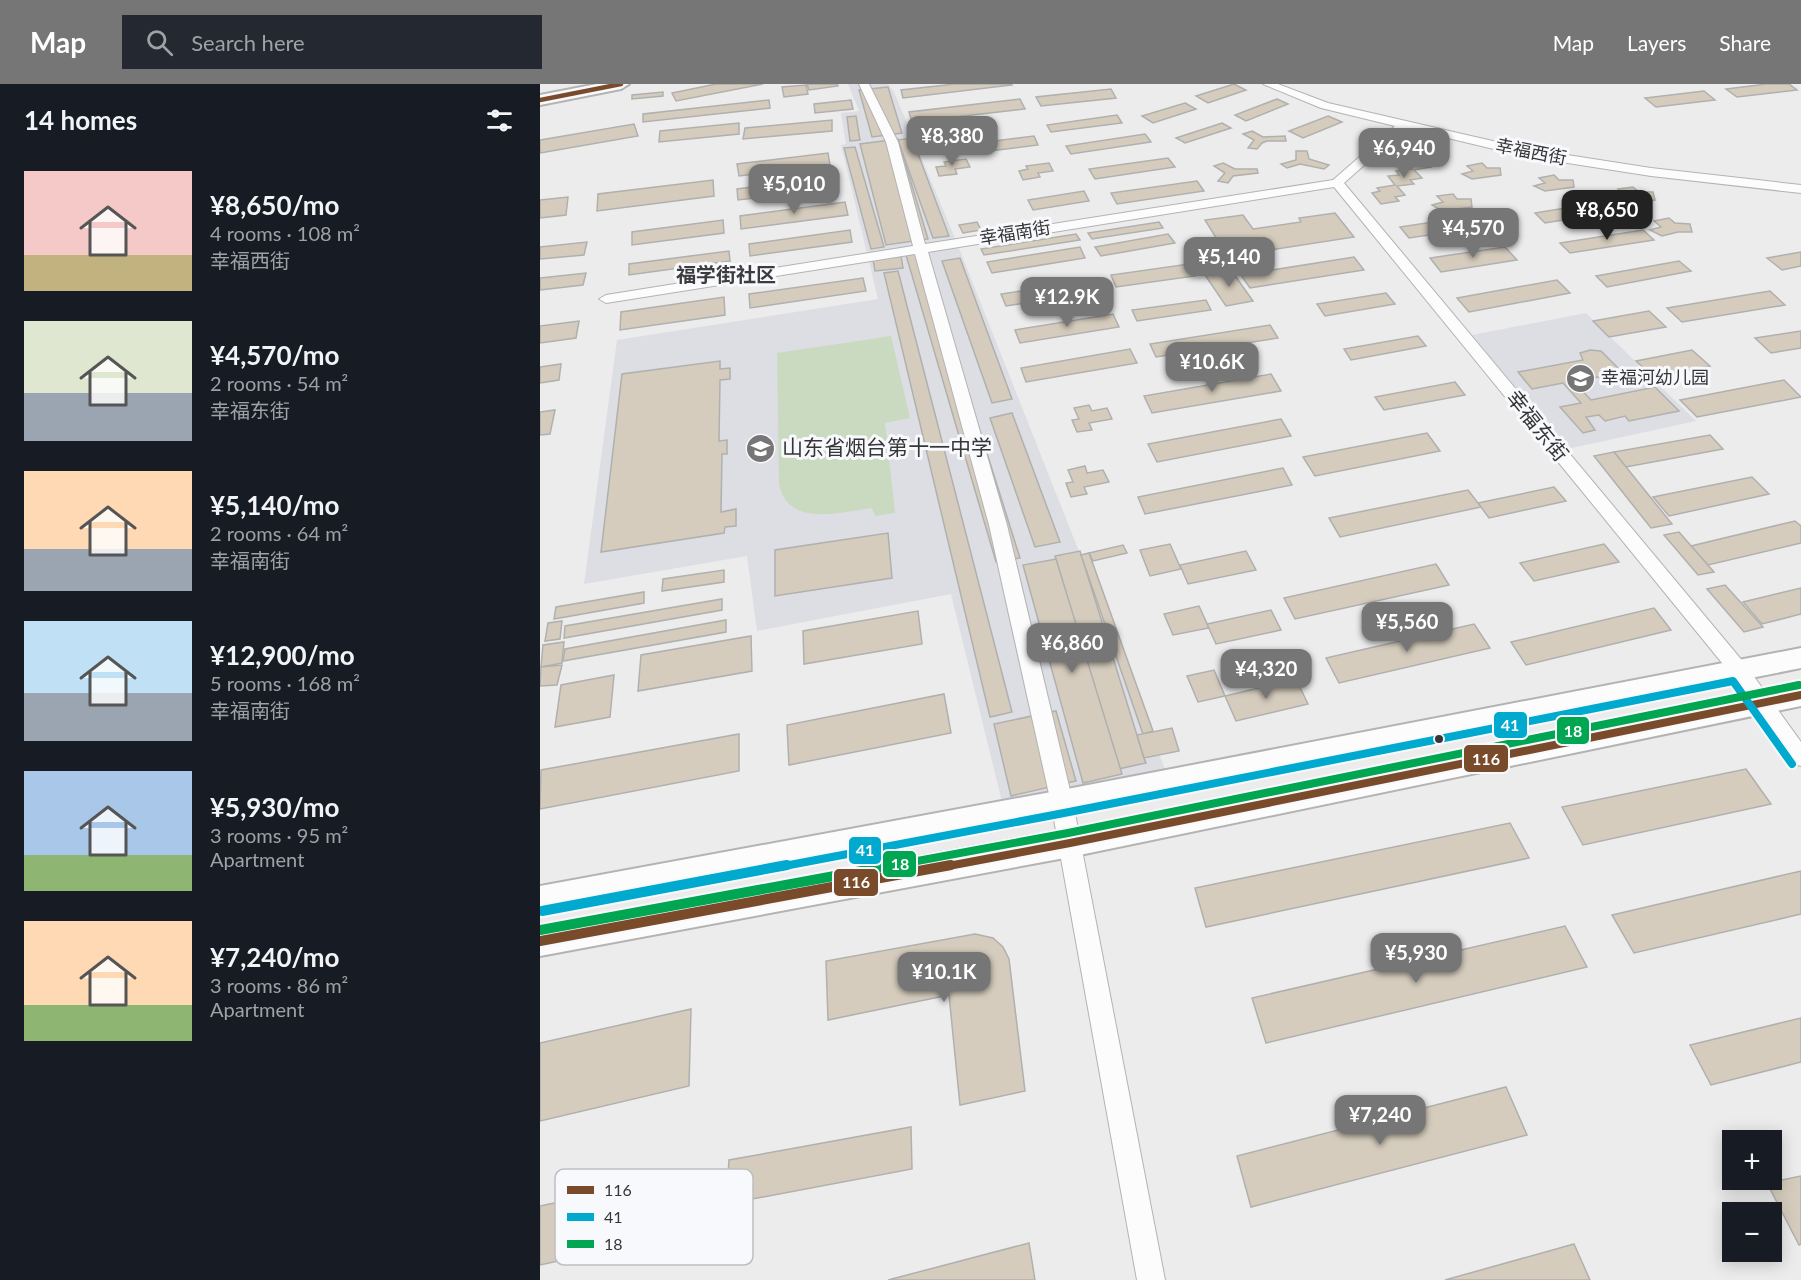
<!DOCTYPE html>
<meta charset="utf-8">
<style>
:root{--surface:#171b24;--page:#242831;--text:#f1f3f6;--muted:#9ea1a6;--accent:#767677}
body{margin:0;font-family:Lato,"Noto Sans SC",sans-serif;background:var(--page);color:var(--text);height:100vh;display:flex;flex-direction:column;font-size:22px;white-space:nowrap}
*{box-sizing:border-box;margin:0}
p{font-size:20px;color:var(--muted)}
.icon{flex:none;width:33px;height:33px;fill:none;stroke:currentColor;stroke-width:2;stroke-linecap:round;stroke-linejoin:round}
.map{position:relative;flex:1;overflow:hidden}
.panel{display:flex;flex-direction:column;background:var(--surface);width:540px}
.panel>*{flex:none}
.controls{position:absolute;left:1182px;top:1046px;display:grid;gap:12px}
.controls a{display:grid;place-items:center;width:60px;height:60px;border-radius:0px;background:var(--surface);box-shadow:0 3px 15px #0003;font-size:30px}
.price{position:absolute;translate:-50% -51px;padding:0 14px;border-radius:12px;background:var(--accent);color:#fff;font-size:20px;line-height:39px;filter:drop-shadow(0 2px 3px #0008)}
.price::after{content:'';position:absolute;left:50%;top:36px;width:18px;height:14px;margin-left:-9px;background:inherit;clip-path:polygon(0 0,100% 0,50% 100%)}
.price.active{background:#222;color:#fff}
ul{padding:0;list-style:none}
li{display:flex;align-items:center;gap:18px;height:150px;padding:0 24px}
li span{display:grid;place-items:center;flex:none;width:168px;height:120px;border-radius:0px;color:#555}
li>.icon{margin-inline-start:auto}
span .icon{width:72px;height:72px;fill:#fffc;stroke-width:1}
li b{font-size:26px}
h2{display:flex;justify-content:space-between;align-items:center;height:72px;padding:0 24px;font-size:26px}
header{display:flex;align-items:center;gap:36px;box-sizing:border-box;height:84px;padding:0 30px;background:var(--accent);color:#fff}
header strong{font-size:28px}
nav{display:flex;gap:33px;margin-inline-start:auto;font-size:21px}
.search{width:420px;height:54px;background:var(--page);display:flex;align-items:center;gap:15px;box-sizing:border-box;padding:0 21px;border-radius:0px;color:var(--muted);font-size:22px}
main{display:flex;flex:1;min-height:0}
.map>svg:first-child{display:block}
</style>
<header>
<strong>Map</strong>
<div class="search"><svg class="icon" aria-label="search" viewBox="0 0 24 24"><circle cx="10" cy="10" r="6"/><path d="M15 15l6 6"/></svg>Search here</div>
<nav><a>Map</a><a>Layers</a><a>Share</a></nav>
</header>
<main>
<section class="panel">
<h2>14 homes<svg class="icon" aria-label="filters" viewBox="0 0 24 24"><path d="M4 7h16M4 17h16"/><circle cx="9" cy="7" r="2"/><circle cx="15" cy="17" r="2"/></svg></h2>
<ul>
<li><span style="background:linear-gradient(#f6c9c9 70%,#c2b280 0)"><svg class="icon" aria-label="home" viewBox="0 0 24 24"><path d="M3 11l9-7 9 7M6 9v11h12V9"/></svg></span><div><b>¥8,650/mo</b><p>4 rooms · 108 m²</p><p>幸福西街</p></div></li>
<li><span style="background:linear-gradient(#dfe7d0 60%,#9aa5b1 0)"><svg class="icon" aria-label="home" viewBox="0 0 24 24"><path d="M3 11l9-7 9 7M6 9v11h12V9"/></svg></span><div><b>¥4,570/mo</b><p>2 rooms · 54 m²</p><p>幸福东街</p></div></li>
<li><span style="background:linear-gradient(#ffd9b3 65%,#9aa5b1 0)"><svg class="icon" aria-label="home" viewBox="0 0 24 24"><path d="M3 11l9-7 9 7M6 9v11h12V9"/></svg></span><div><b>¥5,140/mo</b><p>2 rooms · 64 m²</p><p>幸福南街</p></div></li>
<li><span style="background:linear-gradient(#bfe0f5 60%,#9aa5b1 0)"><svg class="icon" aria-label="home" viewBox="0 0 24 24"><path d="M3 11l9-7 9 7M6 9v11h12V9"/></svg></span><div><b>¥12,900/mo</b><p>5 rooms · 168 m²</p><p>幸福南街</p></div></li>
<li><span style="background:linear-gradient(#a9c7e8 70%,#8fb573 0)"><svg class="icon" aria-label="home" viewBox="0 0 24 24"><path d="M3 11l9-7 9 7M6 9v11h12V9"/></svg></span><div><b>¥5,930/mo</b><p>3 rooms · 95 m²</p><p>Apartment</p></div></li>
<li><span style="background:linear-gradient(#ffd9b3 70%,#8fb573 0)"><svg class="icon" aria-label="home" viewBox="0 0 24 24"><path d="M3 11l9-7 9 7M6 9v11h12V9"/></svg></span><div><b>¥7,240/mo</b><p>3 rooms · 86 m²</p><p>Apartment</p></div></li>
</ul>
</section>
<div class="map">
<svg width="1261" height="1196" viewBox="0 0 1261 1196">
<rect width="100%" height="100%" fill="#ececed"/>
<!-- built -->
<g fill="#dcdee3">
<polygon points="308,0 348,0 354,8 417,159 625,685 462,718 411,510 217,547 207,472 44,500 77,256 338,215 301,61 306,60 301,29 319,27"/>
<polygon points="1046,229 1156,337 1027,365 932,251"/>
</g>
<!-- green -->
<path fill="#cadac0" d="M351 252 370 334 345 339 355 429 335 432 332 424C300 428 248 444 239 400L237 269Z"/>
<!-- building -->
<g fill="#d5ccbd" stroke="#b0b0af" stroke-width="1.5">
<polygon points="176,0 223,0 136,17 132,9"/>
<polygon points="267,0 297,0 298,2 269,6"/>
<polygon points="415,0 471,0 472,1 363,14 361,6"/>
<polygon points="694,0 706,6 668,19 656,12"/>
<polygon points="1227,0 1249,0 1257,6 1197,13 1186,5"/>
<polygon points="266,1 268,10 244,13 242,3"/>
<polygon points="348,3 362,49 332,53 319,6"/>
<polygon points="571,5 576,14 501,22 496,13"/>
<polygon points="1164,7 1175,16 1116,23 1105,14"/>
<polygon points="123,8 123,12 92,15 92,11"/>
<polygon points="480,15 485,25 372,38 369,28"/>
<polygon points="737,15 748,20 706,37 695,31"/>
<polygon points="229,16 230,24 103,38 103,30"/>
<polygon points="311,16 313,25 275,29 274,20"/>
<polygon points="645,19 656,25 613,39 602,32"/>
<polygon points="577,31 582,39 511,48 507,41"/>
<polygon points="316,32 320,56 310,57 307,33"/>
<polygon points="788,32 802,38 763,54 749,47"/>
<polygon points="292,36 292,47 203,55 205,44"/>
<polygon points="199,39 199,50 119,58 120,47"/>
<polygon points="682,39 691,44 645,59 636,54"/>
<polygon points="94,40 98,52 0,69 0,56"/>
<polygon points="712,47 723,53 745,52 746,57 727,57 722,59 717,65 708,64 714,56 703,50"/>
<polygon points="413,49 416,57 402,59 404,63 387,65 384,57 393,56 392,52"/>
<polygon points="605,50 611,58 531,70 526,62"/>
<polygon points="494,52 498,61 442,68 439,59"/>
<polygon points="372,54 409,152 393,154 358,56"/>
<polygon points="358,55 388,155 346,161 320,60"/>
<polygon points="315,63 344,163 331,165 304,64"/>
<polygon points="756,67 767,67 769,75 789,81 784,85 760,80 747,84 741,80 756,76"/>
<polygon points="288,69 290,81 199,92 197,80"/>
<polygon points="888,69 898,78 888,80 891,83 874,86 882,94 870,96 874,100 857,102 865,111 855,113 859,117 841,120 832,109 840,107 837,104 855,101 848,92 859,91 856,87 872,85 865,77 876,76 871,71"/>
<polygon points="628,74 635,83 555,95 549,85"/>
<polygon points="426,75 430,83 415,85 417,90 399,92 396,83 406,82 404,78"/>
<polygon points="509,79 513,87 498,89 500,93 483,96 479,87 488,85 486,82"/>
<polygon points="683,79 695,85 717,85 718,89 693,92 688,99 678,97 685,89 674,82"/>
<polygon points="942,79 947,84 960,84 961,91 932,95 922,90 933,87 927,82"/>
<polygon points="1014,91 1019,96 1033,96 1034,103 1005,107 994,102 1005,99 999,94"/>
<polygon points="296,92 298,104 198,116 197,105"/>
<polygon points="173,96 174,112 57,127 58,110"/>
<polygon points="657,97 664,107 577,120 571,109"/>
<polygon points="1093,103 1099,108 1113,108 1115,116 1086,120 1075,114 1085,111 1078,105"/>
<polygon points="544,107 549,117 493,126 488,116"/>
<polygon points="913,110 917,115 931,115 932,123 902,127 892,121 903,118 897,112"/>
<polygon points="28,113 26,131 0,134 0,116"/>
<polygon points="1068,117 1079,127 1005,139 995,129"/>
<polygon points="305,118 308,131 201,145 200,132"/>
<polygon points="795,129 814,153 730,166 727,162 697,167 694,163 683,165 665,136 703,131 713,145 761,138 759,134"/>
<polygon points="919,134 930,145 869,154 860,143"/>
<polygon points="1129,134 1135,139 1150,140 1152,148 1138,148 1122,152 1110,146 1121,143 1114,137"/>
<polygon points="183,136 184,149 92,161 92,148"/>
<polygon points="437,138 441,146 423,149 419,141"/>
<polygon points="619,138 623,144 552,155 548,149"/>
<polygon points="310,146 312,158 210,172 209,160"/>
<polygon points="1103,146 1114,156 1030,169 1020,159"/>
<polygon points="536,150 540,156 444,171 441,165"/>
<polygon points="628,150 635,159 561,172 555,163"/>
<polygon points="47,158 44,171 0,175 0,163"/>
<polygon points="540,163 545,174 452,189 447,178"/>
<polygon points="965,163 977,176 901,188 890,174"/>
<polygon points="189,167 190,177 89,191 89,180"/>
<polygon points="1261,168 1261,182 1242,186 1227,174"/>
<polygon points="384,169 480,474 456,478 366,171"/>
<polygon points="361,172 363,184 335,187 333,176"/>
<polygon points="814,173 824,186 710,204 701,191"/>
<polygon points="420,174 472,315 452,319 402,177"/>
<polygon points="1139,177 1151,187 1067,203 1056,192"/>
<polygon points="649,180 655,192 576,203 571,191"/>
<polygon points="691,186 713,217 686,222 665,191"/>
<polygon points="358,187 472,628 450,633 344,189"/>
<polygon points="46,189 43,201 0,206 0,194"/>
<polygon points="323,194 326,207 210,224 209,210"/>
<polygon points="557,196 562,207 466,222 461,210"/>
<polygon points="1017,196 1030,209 929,228 917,214"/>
<polygon points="1230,207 1245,221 1142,238 1127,224"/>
<polygon points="846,209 855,220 785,232 777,220"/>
<polygon points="184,213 185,231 80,246 81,228"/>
<polygon points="666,216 671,226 597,237 592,226"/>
<polygon points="1109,227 1126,243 1069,253 1053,237"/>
<polygon points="573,230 579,243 480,259 475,246"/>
<polygon points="39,237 36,254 0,259 0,242"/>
<polygon points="730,241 738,254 616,273 610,260"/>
<polygon points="1261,247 1261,264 1231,269 1215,254"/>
<polygon points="878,252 886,262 811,276 804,265"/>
<polygon points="590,265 597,279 486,298 481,284"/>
<polygon points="1050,266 1061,267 1082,288 1034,298 1051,316 1115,303 1139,327 1089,337 1085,332 1065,337 1059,331 1046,333 1055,346 1043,349 1020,323 1041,319 1023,299 992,305 978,288 1043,276 1040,269"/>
<polygon points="1152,266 1170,282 1113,293 1096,277"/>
<polygon points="180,277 180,285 190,284 190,295 180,296 179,357 187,356 187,370 182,370 181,428 196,425 196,442 185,443 184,449 61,468 82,290"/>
<polygon points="21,280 19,296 0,299 0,283"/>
<polygon points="731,290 741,307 612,329 604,312"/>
<polygon points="1244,296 1261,313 1157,333 1140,316"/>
<polygon points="915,298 925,311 844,326 835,313"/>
<polygon points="549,321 552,327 567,324 572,335 549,339 552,346 537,348 532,336 539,335 534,324"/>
<polygon points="15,326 10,350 0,351 0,328"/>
<polygon points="472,329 520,458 495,463 450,334"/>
<polygon points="741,335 751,352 617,378 608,360"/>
<polygon points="887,349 900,367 775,392 763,373"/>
<polygon points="1170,351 1183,365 1086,383 1074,368"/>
<polygon points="1074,368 1132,440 1111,444 1054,372"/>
<polygon points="545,382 547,389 563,386 569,398 544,403 547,410 531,413 526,399 533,398 528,386"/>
<polygon points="743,384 752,401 605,430 598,413"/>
<polygon points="1212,393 1229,410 1129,432 1113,413"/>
<polygon points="1014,403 1026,417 949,434 938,419"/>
<polygon points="928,406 941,423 800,453 789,434"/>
<polygon points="1255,437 1261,442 1261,459 1168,481 1151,462"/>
<polygon points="1139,448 1174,488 1158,491 1124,451"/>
<polygon points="348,449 352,494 235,512 235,466"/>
<polygon points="630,460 641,485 610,492 600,466"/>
<polygon points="1064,460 1079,478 994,497 980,479"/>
<polygon points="583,461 587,469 553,477 549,469"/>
<polygon points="540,467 604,674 606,679 578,685 515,472"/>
<polygon points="706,467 716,486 648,500 640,481"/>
<polygon points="549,469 613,647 603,650 541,471"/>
<polygon points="516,475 582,690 543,699 483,481"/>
<polygon points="896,480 909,501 755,535 744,514"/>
<polygon points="184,486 184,498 122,507 123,495"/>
<polygon points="1185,501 1223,543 1204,548 1167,505"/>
<polygon points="1261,504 1261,530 1222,540 1203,518"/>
<polygon points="104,508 104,519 14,535 16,523"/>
<polygon points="182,515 182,526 24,554 25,542"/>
<polygon points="659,522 669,544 633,551 624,530"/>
<polygon points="1114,524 1131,546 986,581 971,558"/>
<polygon points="731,526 741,546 676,560 667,540"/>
<polygon points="378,527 382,560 264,580 263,547"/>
<polygon points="186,536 186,548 23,577 25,565"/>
<polygon points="22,537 20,555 5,557 8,539"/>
<polygon points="934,540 950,564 799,599 786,574"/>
<polygon points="211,552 212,587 98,607 101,571"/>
<polygon points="24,558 22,579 1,583 3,561"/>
<polygon points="22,581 17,601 0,602 1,583"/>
<polygon points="674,586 685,612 658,618 647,592"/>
<polygon points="74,591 70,633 15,643 21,601"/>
<polygon points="756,595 768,620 696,637 685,612"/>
<polygon points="404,610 411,649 249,681 247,641"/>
<polygon points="516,627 536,697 471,712 454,640"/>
<polygon points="632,644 639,667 604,674 597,651"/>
<polygon points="199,650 199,687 0,725 1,686"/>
<polygon points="1206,685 1231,720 1043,761 1022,723"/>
<polygon points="970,739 989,774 666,843 655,804"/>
<polygon points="1261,787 1261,830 1094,869 1072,831"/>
<polygon points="1025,842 1047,883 726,959 712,914"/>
<polygon points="435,850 453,854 463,863 469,875 485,1007 420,1021 409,911 288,936 286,877"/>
<polygon points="151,925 149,1002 0,1037 0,959"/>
<polygon points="1261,934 1261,978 1171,1001 1150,961"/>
<polygon points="966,1003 987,1051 711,1123 697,1072"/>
<polygon points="371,1043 372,1085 186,1120 189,1076"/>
<polygon points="1261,1092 1261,1160 1259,1161 1227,1099"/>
<polygon points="113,1098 109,1157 0,1181 0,1122"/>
<polygon points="489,1159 495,1196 348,1196"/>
<polygon points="1034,1160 1050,1196 905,1196"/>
</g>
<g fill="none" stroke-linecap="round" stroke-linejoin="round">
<defs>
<polygon id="street" points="319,0 329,0 358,58 385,160 793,96 855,42 781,24 723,0 738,0 788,19 983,64 1111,84 1261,101 1261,109 1111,92 983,72 866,44 804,99 1205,580 1261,658 1261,682 1254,680 1191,590 794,103 388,168 467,441 533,719 625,1196 597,1196 511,719 449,441 375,170 66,219 59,215 66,211 373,162 346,58"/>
<g id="secondary">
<polygon points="57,0 89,0 81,5 0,21 0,11"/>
<polygon points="1261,564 1261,584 522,732 0,832 0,802 522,706"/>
<polygon points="1261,600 1261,622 530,773 0,872 0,842 530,745"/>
</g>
</defs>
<!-- street casing -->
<use href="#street" stroke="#b3b3b4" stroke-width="2"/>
<!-- secondary casing -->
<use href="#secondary" stroke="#b3b3b4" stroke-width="4"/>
<!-- street -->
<use href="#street" fill="#fcfcfc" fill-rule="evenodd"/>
<!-- secondary -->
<use href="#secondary" fill="#fcfcfc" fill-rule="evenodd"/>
<defs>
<polyline id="bus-1-far2" points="0,16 81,0"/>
<polyline id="bus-1-far1" points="403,783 530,759 1261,611"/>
<polyline id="bus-1" points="0,857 411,781"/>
<polyline id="bus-2-far1" points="239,783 524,729 1193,597 1252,680"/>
<polyline id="bus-2" points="2,827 247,781"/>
<polyline id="bus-3-far1" points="345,783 528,749 1259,601"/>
<polyline id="bus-3" points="0,846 354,781"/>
</defs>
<!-- bus-1-far2 casing -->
<use href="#bus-1-far2" stroke="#f8f9fc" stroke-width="8"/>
<!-- bus-1-far1 casing -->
<use href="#bus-1-far1" stroke="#f8f9fc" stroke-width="12"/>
<!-- bus-1 casing -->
<use href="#bus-1" stroke="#f8f9fc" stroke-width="14"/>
<!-- bus-2-far1 casing -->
<use href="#bus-2-far1" stroke="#f8f9fc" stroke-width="12"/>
<!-- bus-2 casing -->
<use href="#bus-2" stroke="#f8f9fc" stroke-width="14"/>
<!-- bus-3-far1 casing -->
<use href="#bus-3-far1" stroke="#f8f9fc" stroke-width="12"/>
<!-- bus-3 casing -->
<use href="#bus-3" stroke="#f8f9fc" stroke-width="14"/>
<!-- bus-1-far2 -->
<use href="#bus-1-far2" stroke="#7a4b2a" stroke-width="4.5"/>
<!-- bus-1-far1 -->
<use href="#bus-1-far1" stroke="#7a4b2a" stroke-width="8"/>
<!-- bus-1 -->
<use href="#bus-1" stroke="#7a4b2a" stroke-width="10"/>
<!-- bus-2-far1 -->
<use href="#bus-2-far1" stroke="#00a9ce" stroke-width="8"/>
<!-- bus-2 -->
<use href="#bus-2" stroke="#00a9ce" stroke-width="10"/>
<!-- bus-3-far1 -->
<use href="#bus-3-far1" stroke="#00a651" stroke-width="8"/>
<!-- bus-3 -->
<use href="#bus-3" stroke="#00a651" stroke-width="10"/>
</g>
<!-- icons -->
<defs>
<symbol id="school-disc" viewBox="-11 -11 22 22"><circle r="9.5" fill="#767677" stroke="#f8f9fc"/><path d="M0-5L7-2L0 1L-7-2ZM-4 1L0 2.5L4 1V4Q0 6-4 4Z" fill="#fff"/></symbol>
</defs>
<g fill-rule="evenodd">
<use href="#school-disc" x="1024" y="278" width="33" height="33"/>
<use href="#school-disc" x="204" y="348" width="33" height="33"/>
</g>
<!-- markers -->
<circle fill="#363637" stroke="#f8f9fc" stroke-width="2" cx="899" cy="655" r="5"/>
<g text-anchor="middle" stroke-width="6" stroke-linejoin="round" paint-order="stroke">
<!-- far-street labels -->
<g font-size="18" fill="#363637" stroke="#f8f9fc">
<text transform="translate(991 68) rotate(11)" y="6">幸福西街</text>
<text transform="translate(475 149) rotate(-9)" y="6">幸福南街</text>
</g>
<!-- far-poi labels -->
<g font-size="18" fill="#363637" stroke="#f8f9fc" text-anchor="start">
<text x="1061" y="300">幸福河幼儿园</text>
</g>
<!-- far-quarter labels -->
<g font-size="20" font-weight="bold" fill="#3c3c3e" stroke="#f8f9fc">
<text x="186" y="198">福学街社区</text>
</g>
<!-- street labels -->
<g font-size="21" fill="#363637" stroke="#f8f9fc">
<text transform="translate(997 342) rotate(51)" y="7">幸福东街</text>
</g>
<!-- poi labels -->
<g font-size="21" fill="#363637" stroke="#f8f9fc" text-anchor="start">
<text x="242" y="371">山东省烟台第十一中学</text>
</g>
</g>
<!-- legend -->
<rect x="15" y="1085" width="198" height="96" rx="9" fill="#f8f9fc" stroke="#bebec1" stroke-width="1.5"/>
<rect x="27" y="1102" width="27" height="8" fill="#7a4b2a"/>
<rect x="27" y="1129" width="27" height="8" fill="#00a9ce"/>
<rect x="27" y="1156" width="27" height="8" fill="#00a651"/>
<g font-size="16" fill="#363637">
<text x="64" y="1112">116</text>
<text x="64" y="1139">41</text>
<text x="64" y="1166">18</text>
</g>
<g stroke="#f8f9fc" stroke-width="2">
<rect x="953" y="627" width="35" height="28" rx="6" fill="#00a9ce"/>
<rect x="1016" y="632" width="34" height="29" rx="6" fill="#00a651"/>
<rect x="923" y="660" width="46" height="29" rx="6" fill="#7a4b2a"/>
<rect x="308" y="752" width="34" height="29" rx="6" fill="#00a9ce"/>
<rect x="342" y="766" width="35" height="28" rx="6" fill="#00a651"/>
<rect x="293" y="784" width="46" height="29" rx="6" fill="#7a4b2a"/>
</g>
<g font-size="16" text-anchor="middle" font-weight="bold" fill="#fff">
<text x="970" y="647">41</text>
<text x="1033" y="653">18</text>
<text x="946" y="681">116</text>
<text x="325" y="772">41</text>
<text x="360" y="786">18</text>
<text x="316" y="804">116</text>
</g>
</svg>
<div class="controls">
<a>+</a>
<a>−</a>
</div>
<b class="price" style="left:412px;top:83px">¥8,380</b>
<b class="price" style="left:864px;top:95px">¥6,940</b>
<b class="price" style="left:254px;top:131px">¥5,010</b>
<b class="price active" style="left:1067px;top:157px">¥8,650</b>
<b class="price" style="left:933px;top:175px">¥4,570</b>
<b class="price" style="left:689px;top:204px">¥5,140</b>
<b class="price" style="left:527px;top:244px">¥12.9K</b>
<b class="price" style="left:672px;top:309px">¥10.6K</b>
<b class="price" style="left:867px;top:569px">¥5,560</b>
<b class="price" style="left:532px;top:590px">¥6,860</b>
<b class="price" style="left:726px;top:616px">¥4,320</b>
<b class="price" style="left:876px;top:900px">¥5,930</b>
<b class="price" style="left:404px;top:919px">¥10.1K</b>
<b class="price" style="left:840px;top:1062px">¥7,240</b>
</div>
</main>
